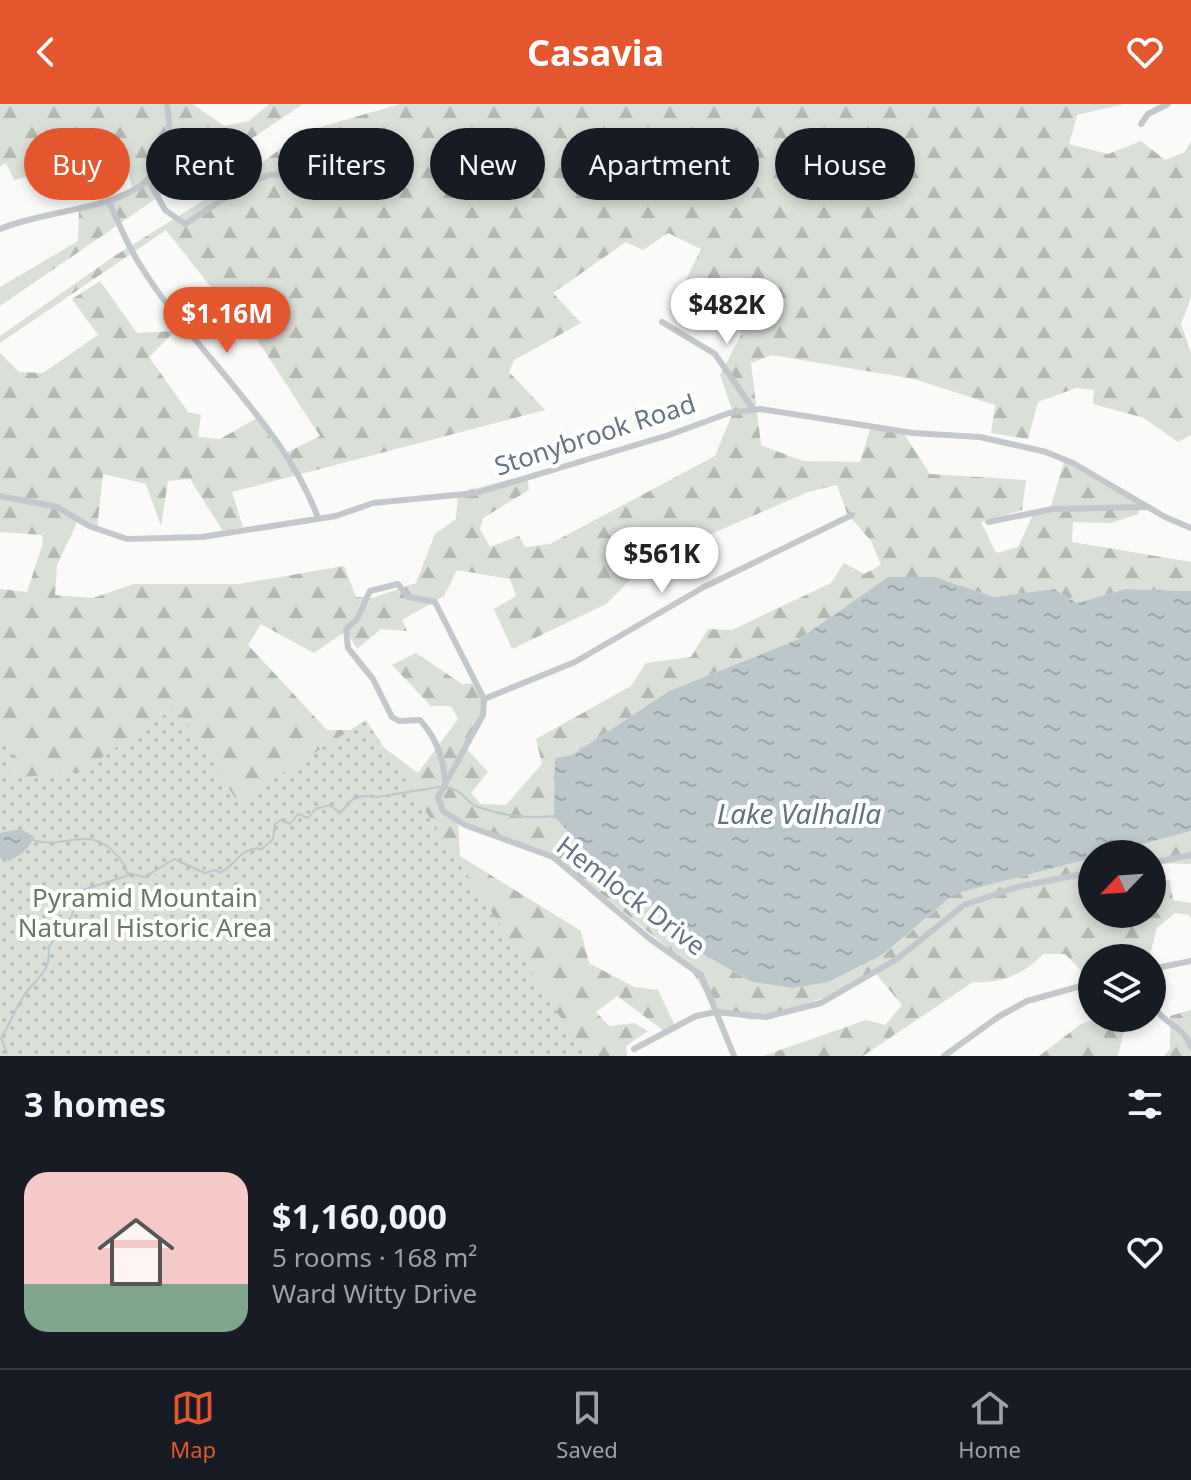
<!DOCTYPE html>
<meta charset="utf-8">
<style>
:root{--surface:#171b24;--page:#242831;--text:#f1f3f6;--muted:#9ea1a6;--line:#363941;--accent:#e4572e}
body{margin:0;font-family:"Noto Sans",sans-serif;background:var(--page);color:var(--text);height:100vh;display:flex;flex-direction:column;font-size:30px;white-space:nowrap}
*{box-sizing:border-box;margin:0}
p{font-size:26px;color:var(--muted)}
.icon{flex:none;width:44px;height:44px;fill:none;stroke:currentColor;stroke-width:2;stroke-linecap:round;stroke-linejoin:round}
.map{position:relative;height:952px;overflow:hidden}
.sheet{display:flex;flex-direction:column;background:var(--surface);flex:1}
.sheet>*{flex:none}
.banner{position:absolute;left:24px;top:24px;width:1144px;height:72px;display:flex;gap:16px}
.needle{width:52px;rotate:245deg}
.buttons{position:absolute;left:1078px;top:736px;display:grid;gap:16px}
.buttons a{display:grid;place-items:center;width:88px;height:88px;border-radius:50%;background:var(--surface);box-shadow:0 4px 12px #0003;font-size:40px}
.price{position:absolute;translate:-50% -68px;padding:0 18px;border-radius:28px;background:#fff;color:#222;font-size:26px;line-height:52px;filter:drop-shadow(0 2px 4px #0008)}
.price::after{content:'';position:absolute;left:50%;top:48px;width:24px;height:18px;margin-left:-12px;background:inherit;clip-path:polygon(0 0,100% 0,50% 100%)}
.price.current{background:var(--accent);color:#fff}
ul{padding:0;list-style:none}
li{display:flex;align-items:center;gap:24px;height:200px;padding:0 24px}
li+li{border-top:2px solid var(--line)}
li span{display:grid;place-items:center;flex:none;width:224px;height:160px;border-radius:24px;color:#555}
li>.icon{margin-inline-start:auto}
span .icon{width:96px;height:96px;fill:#fffc;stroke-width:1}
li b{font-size:34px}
h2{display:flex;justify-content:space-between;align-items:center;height:96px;padding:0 24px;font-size:34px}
.pill{padding:0 28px;border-radius:36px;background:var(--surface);box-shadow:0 4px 12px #0003;font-size:28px;line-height:72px}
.pill.current{background:var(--accent);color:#fff}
header{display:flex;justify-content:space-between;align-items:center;height:104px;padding:0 24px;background:var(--accent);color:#fff;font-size:36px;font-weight:700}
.tabs{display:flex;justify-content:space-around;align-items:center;height:112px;border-top:2px solid var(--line);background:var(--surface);font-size:22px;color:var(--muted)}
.tabs a{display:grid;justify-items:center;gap:4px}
.tabs .current{color:var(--accent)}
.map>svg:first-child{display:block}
</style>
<header><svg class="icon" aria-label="back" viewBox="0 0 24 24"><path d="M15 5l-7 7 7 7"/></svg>Casavia<svg class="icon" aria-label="heart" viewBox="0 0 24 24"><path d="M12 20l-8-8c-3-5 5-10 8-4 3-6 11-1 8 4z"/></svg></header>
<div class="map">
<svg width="1191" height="952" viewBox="0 0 1191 952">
<defs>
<pattern id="forest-firs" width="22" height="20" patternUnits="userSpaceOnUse" patternTransform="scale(2)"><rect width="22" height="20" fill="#dadfd7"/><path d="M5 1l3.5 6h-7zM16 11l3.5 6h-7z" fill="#b4b9b4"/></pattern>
<pattern id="park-dots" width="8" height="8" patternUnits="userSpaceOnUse" patternTransform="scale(2)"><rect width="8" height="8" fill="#dadfd7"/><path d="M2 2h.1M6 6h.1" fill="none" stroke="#b4b9b4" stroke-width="1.8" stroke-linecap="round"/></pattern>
<pattern id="water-ripples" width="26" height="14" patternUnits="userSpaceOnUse" patternTransform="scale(2)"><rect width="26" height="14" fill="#bbc7cb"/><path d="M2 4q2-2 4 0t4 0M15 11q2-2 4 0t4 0" fill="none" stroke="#9ca6aa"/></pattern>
</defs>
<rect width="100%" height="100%" fill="#fafaf8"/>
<!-- forest -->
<g fill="url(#forest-firs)" fill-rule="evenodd">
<polygon points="0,0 193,0 224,22 249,17 269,0 303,0 236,45 215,54 0,202 0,183 78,137 79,107 132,84 126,58 89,55 14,76 6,59 0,63"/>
<path d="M400 0H1124L1077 11 1069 40 1108 50 1141 37 1165 56 1185 48 1191 37V193L1181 220 1191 249V331L1178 338 1144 314 1093 300 1094 286 1076 284 1038 298 1028 335 991 329 995 301 914 275 772 251 751 259 761 341 803 357 860 358 871 322 902 327 930 370 1026 376 1022 406 981 418 996 449 1018 443 1035 406 1051 402 1065 354 1140 397 1138 410 1111 419 1073 418 1072 438 1191 458V487L1125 485 1077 499 1054 485 994 493 935 473H888L799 535 669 587 572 651 555 654 609 772 675 817 699 848 752 878 792 884 885 850 954 790 1092 754V810H1152V761L1155 773 1170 777 1173 796 1191 799V815L1189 811 1175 809 1157 824 1149 854H1092V878L1065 850H1043C1025 870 1000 880 973 878L863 952H763L866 916 885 921 902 901 875 869 833 891 753 916 716 908 688 860 551 749 458 717 460 752 581 827 589 859 634 883 658 886 677 926 667 929 617 892 596 908 609 922 634 919 648 927 626 942 627 952H0V485L27 488 43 439 42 431 0 428V249L19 268 43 269 98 231 72 195 100 177 137 229 175 227 149 253 188 308 201 311 198 333 220 335 257 314 282 351 320 332 222 182 214 187 166 126 0 239V232L116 151 251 67 303 28ZM668 129 701 145 685 178 742 229 720 271 733 308 715 352 550 440 525 443 519 432 490 443 480 425 483 414 529 386 527 371 458 389 456 415 435 430 416 479 372 494 356 493 344 462 239 480H134L93 494 55 491 57 461 78 416 97 425 103 370 146 380 161 422 168 377 190 375 223 427 243 423 232 388 545 306 509 268 514 256 581 219 553 189 626 138 643 146ZM837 381 847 409 871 437 881 461 864 470 844 459 831 479 732 526 708 525 691 553 646 559 631 582 536 635 542 660 506 701 481 700 471 689 488 668 465 643 486 602 476 579 462 580 416 549 392 561 431 602H451L458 615 418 669 360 626H327L248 541 261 520 314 549 346 527 357 545 381 525 407 527 402 516 444 492 457 466 510 475 516 492 494 505 512 545 606 500 649 457 808 388Z"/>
<polygon points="1191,727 1191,760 1152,759 1152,750 1106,750"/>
<polygon points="1191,906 1191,952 1164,952 1170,945 1170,912"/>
<polygon points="1100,914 1147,914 1123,930 1118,952 1039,952 1081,920"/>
</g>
<!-- park -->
<polygon fill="url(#park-dots)" points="176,603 238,698 366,616 586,952 0,952 0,640 18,637 9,674 80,668"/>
<!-- water -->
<g fill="url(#water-ripples)">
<polygon points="888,473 935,473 994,493 1054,485 1077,499 1125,485 1191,487 1191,727 1106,750 1092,750 1092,754 954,790 884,850 828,878 792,884 752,878 699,848 675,817 609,772 554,712 555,654 572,651 669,587 799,535"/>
<polygon points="20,725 35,733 24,748 9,757 0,754 0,729"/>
</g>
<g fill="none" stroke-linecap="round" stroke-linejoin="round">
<!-- stream -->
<g stroke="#bbc7cb" stroke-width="2">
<path d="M445 684C463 684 464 698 478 703 504 712 527 715 554 712"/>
<path d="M33 736C65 747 90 717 119 754 124 760 126 762 127 769L145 773 174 755 205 769 216 766 220 769C235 762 242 741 262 745L273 735 275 720 281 716 290 720 298 710 308 714 315 705 330 701 340 709 353 695 363 692 377 693 439 683"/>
<path d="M7 949 1 934C9 921 15 906 23 893 34 876 53 867 48 844L71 813 82 786 130 771"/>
</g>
<!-- minor -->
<g stroke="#c3c8cc" stroke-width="6">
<polyline points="1141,20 1148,10 1168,0"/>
<polyline points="148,75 165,106 185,120 248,79 269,71 296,69 338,40"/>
<path d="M109 98C119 120 128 143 142 164 193 246 285 323 318 414"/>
<path d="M0 125C68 96 187 113 167 0"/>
<polyline points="662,218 715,250 753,305"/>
<polyline points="0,392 57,403 89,422 127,435 202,433 336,412 373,399 476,389 669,331 729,309 760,305 913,329 980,333 1046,348 1073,359 1165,413 1191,424"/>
<polyline points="988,418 1053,405 1148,403"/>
<polyline points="484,595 483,611 438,693 443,707 465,721 553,753 650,835 701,871 734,952"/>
<polyline points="484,595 575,558 704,483 852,411"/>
<path d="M445 676C443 652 436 634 420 616L399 617 392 613 373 575 348 544 346 525 357 515 370 487 398 480 408 493 435 498 484 595"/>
<polyline points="1152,759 1191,751"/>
<polyline points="1152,865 1191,857"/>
<path d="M1152 896C1157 918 1184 921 1191 943"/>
<polyline points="634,945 696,912 716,908 766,913 821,899 897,855 964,801 1017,783 1092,768"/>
<polyline points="944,952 998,913 1027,897 1092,879"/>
</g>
</g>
<g text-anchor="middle" stroke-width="8" stroke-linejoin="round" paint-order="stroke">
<!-- street labels -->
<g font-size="26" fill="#657683" stroke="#fff">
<text transform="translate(595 331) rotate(-18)" y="9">Stonybrook Road</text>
<text transform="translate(631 792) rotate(37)" y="9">Hemlock Drive</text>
</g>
<!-- park labels -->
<g font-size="26" fill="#687a64" stroke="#fff">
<text x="145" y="803">Pyramid Mountain<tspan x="145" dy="30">Natural Historic Area</tspan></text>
</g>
<!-- water labels -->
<g font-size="28" font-style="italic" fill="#60757c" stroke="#fff">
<text x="799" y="720">Lake Valhalla</text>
</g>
</g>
</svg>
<div class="buttons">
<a><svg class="needle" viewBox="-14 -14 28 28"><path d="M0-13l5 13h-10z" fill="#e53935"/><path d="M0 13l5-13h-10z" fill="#9ea1a6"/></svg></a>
<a><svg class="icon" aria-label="layers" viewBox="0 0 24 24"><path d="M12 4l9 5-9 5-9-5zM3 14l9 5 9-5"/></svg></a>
</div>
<b class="price" style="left:727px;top:242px">$482K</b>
<b class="price current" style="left:227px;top:251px">$1.16M</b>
<b class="price" style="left:662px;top:491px">$561K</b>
<div class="banner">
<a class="pill current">Buy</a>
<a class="pill">Rent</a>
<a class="pill">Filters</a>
<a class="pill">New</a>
<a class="pill">Apartment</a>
<a class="pill">House</a>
</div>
</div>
<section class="sheet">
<h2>3 homes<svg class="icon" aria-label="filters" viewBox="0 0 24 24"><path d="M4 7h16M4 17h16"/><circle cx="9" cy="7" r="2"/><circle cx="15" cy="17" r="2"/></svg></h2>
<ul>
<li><span style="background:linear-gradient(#f6c9c9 70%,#7fa58c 0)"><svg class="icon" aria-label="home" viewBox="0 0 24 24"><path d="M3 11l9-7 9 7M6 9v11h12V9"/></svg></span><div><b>$1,160,000</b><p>5 rooms · 168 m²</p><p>Ward Witty Drive</p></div><svg class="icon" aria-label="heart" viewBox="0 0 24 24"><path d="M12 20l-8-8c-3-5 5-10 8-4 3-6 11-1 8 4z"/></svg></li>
</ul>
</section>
<nav class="tabs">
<a class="current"><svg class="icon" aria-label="map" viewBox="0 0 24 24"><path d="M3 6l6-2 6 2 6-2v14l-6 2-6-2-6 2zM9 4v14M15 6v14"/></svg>Map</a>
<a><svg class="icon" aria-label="saved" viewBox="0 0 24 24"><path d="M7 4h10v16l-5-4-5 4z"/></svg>Saved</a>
<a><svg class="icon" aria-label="home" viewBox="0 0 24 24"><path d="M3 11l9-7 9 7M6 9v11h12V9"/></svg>Home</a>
</nav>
